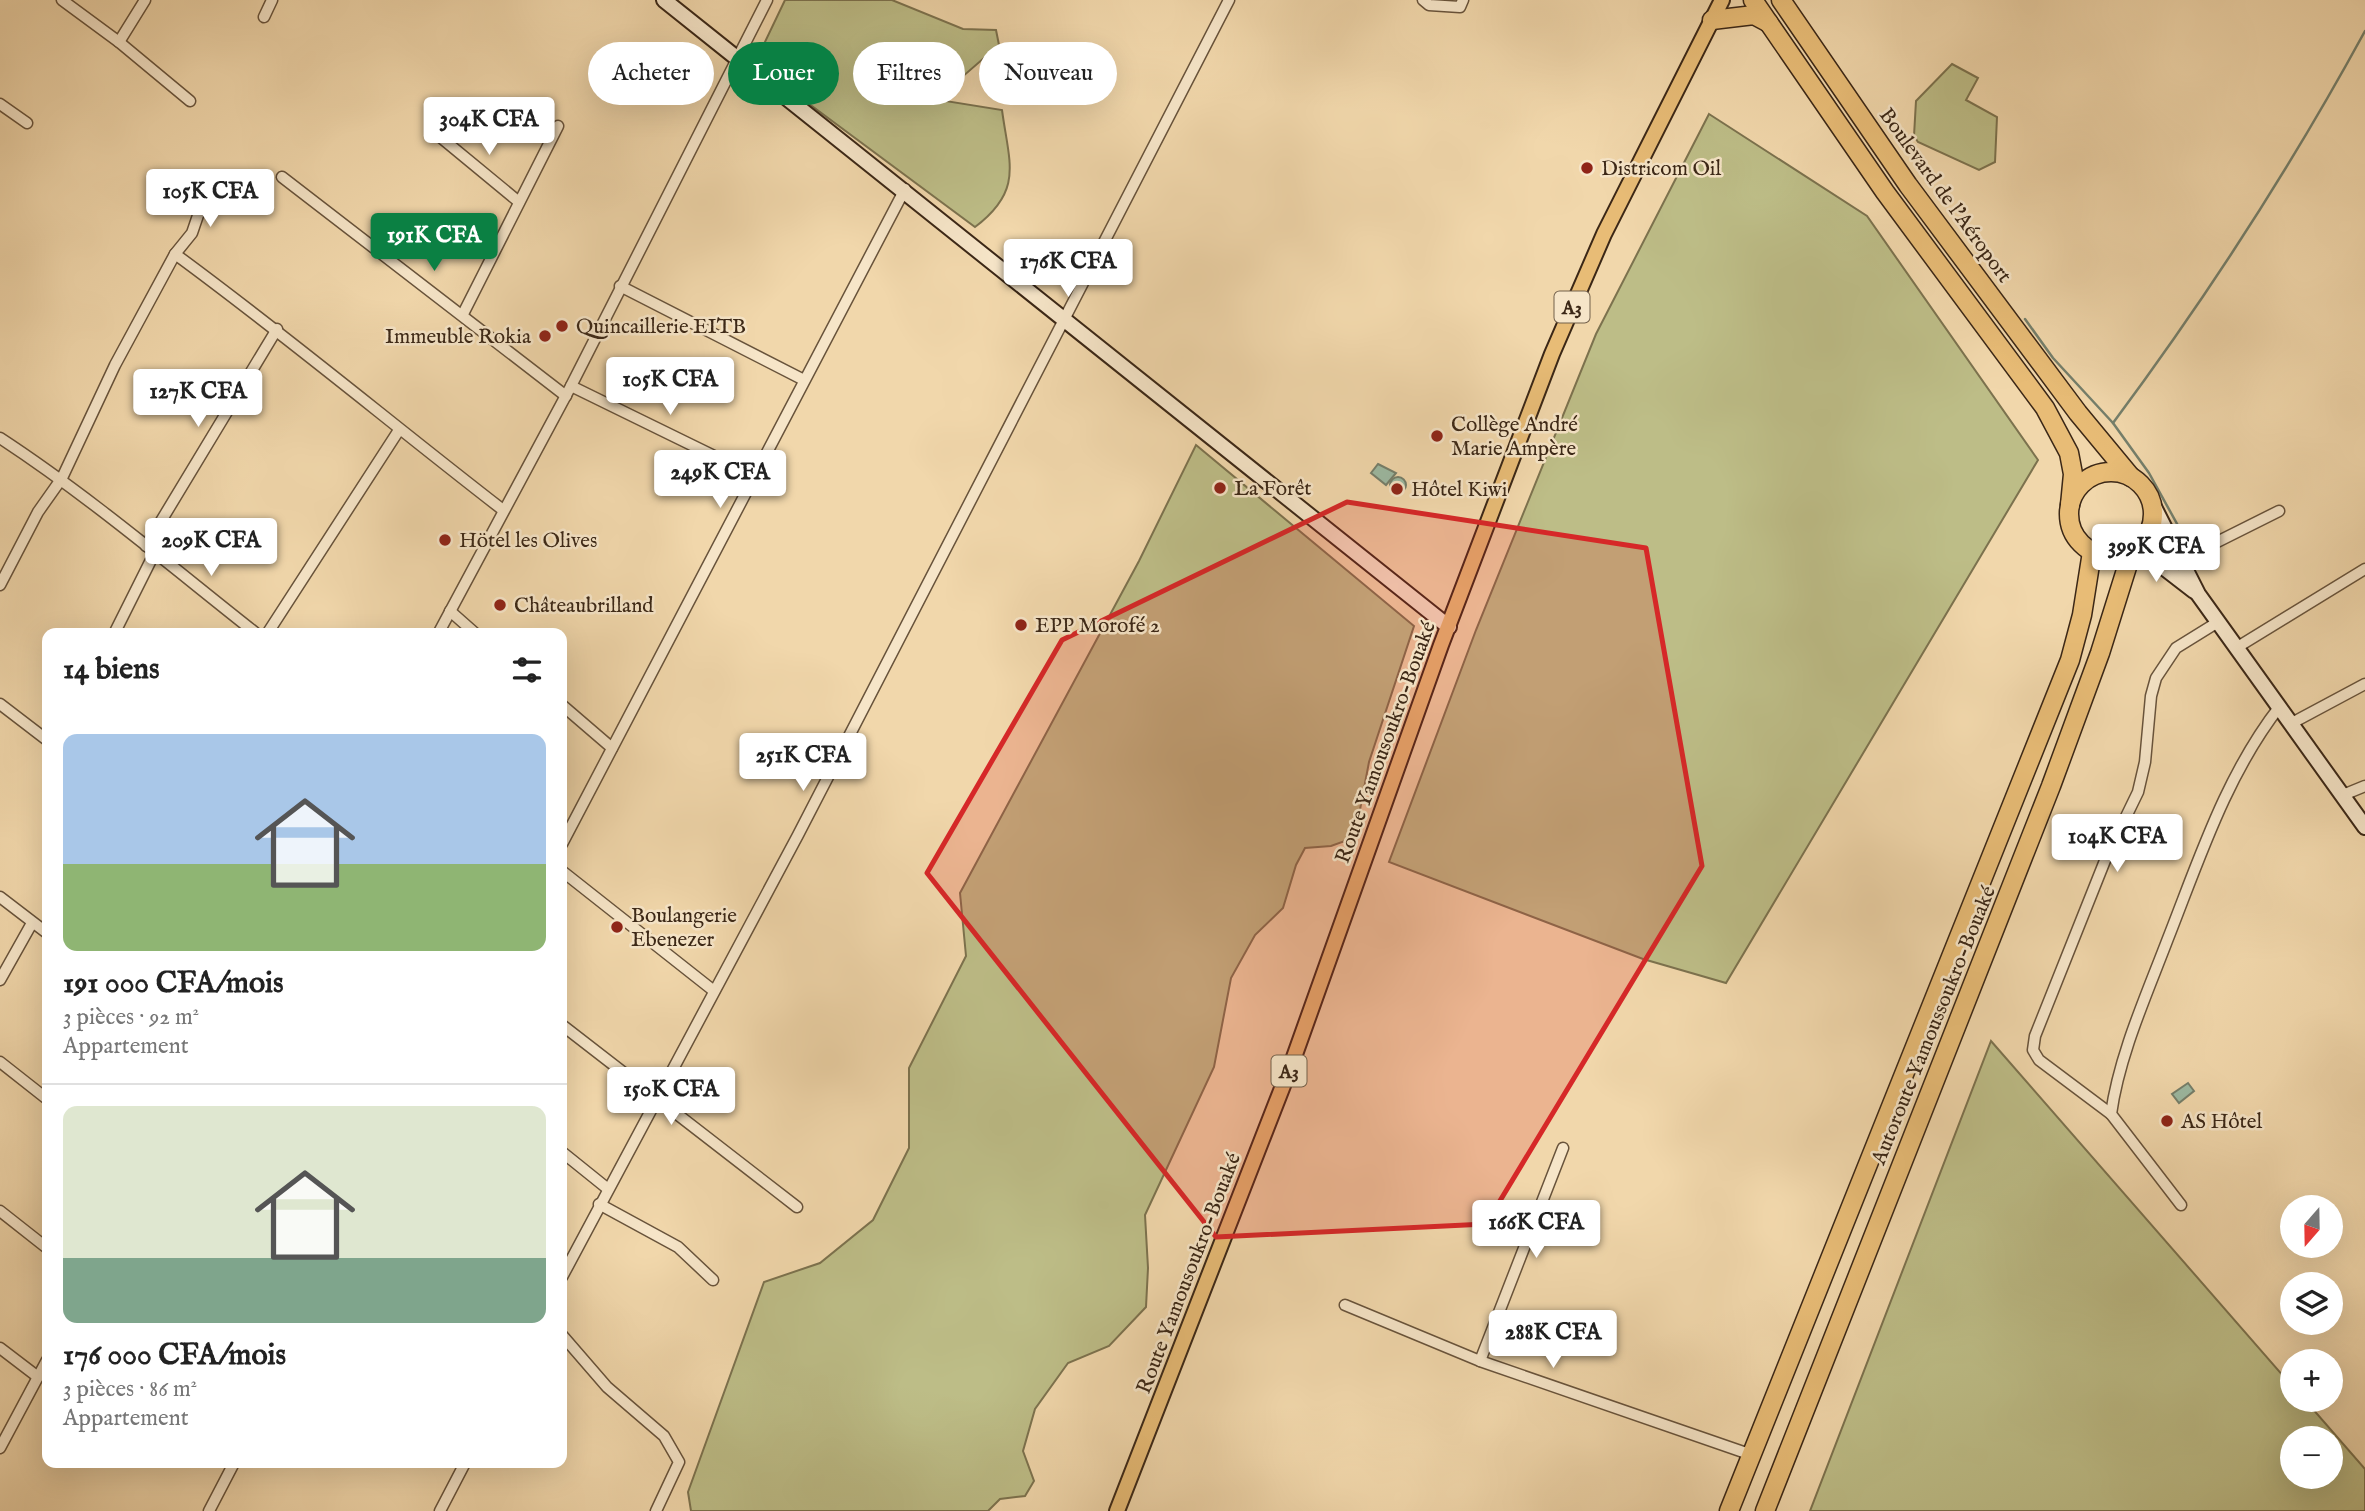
<!DOCTYPE html>
<html lang="fr">
<meta charset="utf-8">
<style>
:root{--surface:#fff;--page:#f2f2f2;--text:#222;--muted:#767676;--line:#e0e0e0;--accent:#0b8043}
body{margin:0;font-family:"IM FELL English",serif;background:var(--page);color:var(--text);height:100vh;display:flex;flex-direction:column;font-size:26px;white-space:nowrap}
*{box-sizing:border-box;margin:0}
p{font-size:23px;color:var(--muted)}
.icon{flex:none;width:38px;height:38px;fill:none;stroke:currentColor;stroke-width:2;stroke-linecap:round;stroke-linejoin:round}
.map{position:relative;flex:1;overflow:hidden}
.sheet{position:absolute;left:42px;top:628px;width:525px;height:840px;display:flex;flex-direction:column;background:var(--surface);border-radius:14px;box-shadow:0 7px 28px #0002}
.sheet>*{flex:none}
.guide{position:absolute;left:588px;top:42px;width:665px;height:63px;display:flex;gap:14px}
.needle{width:46px;rotate:200deg}
.tools{position:absolute;left:2280px;top:1195px;display:grid;gap:14px}
.tools a{display:grid;place-items:center;width:63px;height:63px;border-radius:50%;background:var(--surface);box-shadow:0 7px 28px #0002;font-size:35px}
.price{position:absolute;translate:-50% -60px;padding:0 16px;border-radius:7px;background:#fff;color:#222;font-size:23px;line-height:46px;filter:drop-shadow(0 2px 4px #0008)}
.price::after{content:'';position:absolute;left:50%;top:42px;width:21px;height:16px;margin-left:-10px;background:inherit;clip-path:polygon(0 0,100% 0,50% 100%)}
.price.active{background:var(--accent);color:#fff}
ul{padding:0;list-style:none}
li{display:grid;align-content:center;gap:14px;height:371px;padding:0 21px}
li+li{border-top:2px solid var(--line)}
li span{display:grid;place-items:center;height:217px;border-radius:14px;color:#555}
li>.icon{margin-inline-start:auto}
span .icon{width:126px;height:126px;fill:#fffc;stroke-width:1}
li b{font-size:30px}
h2{display:flex;justify-content:space-between;align-items:center;height:84px;padding:0 21px;font-size:30px}
.pill{padding:0 24px;border-radius:32px;background:var(--surface);box-shadow:0 7px 28px #0002;font-size:24px;line-height:63px}
.pill.active{background:var(--accent);color:#fff}
.map>svg:first-child{display:block}
</style>
<div class="map">
<svg width="2365" height="1511" viewBox="0 0 2365 1511">
<rect width="100%" height="100%" fill="#f1d7ab"/>
<filter id="stains"><feTurbulence type="fractalNoise" baseFrequency=".00286" numOctaves="4"/><feColorMatrix values="0 0 0 0 .2 0 0 0 0 .09 0 0 0 0 .02 0 0 0 .5 -.17"/></filter>
<radialGradient id="worn" r=".72"><stop offset=".6" stop-color="#630" stop-opacity="0"/><stop offset="1" stop-color="#630" stop-opacity=".3"/></radialGradient>
<!-- green -->
<g fill="#bdbd87" stroke="#7c724e" stroke-width="2" fill-rule="evenodd">
<path d="M785 0H892L963 29 996 30 999 45 961 78 937 87 939 100 1002 110C1009 163 1024 190 975 227L758 66 763 46Z"/>
<polygon points="1952,64 1978,78 1966,100 1997,117 1995,162 1979,170 1918,142 1914,136 1916,101"/>
<polygon points="1709,114 1867,216 2038,460 1726,983 1643,959 1389,862 1476,630 1596,334"/>
<polygon points="1196,445 1414,626 1369,762 1359,815 1345,841 1331,846 1305,848 1296,865 1283,908 1255,935 1231,978 1214,1067 1145,1215 1148,1268 1146,1307 1109,1346 1068,1363 1035,1409 1023,1451 1034,1481 1025,1496 1000,1499 988,1511 691,1511 688,1492 764,1282 820,1263 873,1220 909,1148 909,1068 966,956 960,893 1139,561"/>
<path d="M1991 1041 2292 1386V1400H2305L2365 1469V1511H1810ZM2331 1438V1477H2292V1438Z"/>
</g>
<!-- water -->
<g fill="#9cbaa3" stroke="#757f6b" stroke-width="2">
<polygon points="1378,464 1396,473 1386,485 1371,473"/>
<circle cx="1398" cy="485" r="8"/>
<polygon points="2188,1083 2194,1091 2179,1103 2172,1094"/>
</g>
<g fill="none" stroke-linecap="round" stroke-linejoin="round">
<!-- stream -->
<g stroke="#757f6b" stroke-width="2.5">
<polyline points="2025,319 2053,358 2113,423 2149,473 2192,551"/>
<path d="M2113 423C2206 298 2291 167 2365 31"/>
</g>
<defs>
<g id="street">
<polyline points="62,0 119,42 190,101"/>
<polyline points="1423,0 1429,5 1460,7 1463,0"/>
<polyline points="264,17 272,0"/>
<polyline points="119,42 145,0"/>
<polyline points="0,104 27,123"/>
<polyline points="439,136 519,202"/>
<polyline points="282,177 566,396"/>
<path d="M175 254C287 336 393 425 503 510"/>
<polyline points="620,286 804,380"/>
<polyline points="463,314 558,126"/>
<polyline points="571,386 755,476"/>
<path d="M0 438C90 497 172 567 257 634"/>
<polyline points="146,546 277,329"/>
<polyline points="2181,560 2279,511"/>
<polyline points="0,585 38,512 62,478 115,365 175,254 192,233 209,183"/>
<polyline points="450,611 476,634"/>
<polyline points="114,634 154,554"/>
<polyline points="267,634 399,430"/>
<polyline points="438,634 571,386 767,0"/>
<polyline points="2236,648 2365,569"/>
<polyline points="0,704 47,740"/>
<polyline points="562,705 612,748"/>
<polyline points="2292,723 2365,684"/>
<polyline points="2343,795 2365,786"/>
<polyline points="562,844 905,189"/>
<polyline points="562,871 714,991"/>
<polyline points="0,897 47,933"/>
<polyline points="0,980 32,923"/>
<polyline points="562,1025 797,1207"/>
<polyline points="0,1062 47,1099"/>
<polyline points="2111,1114 2039,1060 2033,1050 2035,1036 2106,858 2138,792 2145,762 2151,696 2156,678 2176,648 2218,622"/>
<polyline points="562,1152 608,1189"/>
<polyline points="599,1204 678,1247 713,1280"/>
<path d="M2181 1205 2111 1114C2119 1056 2146 996 2167 941 2199 860 2226 775 2280 706"/>
<polyline points="0,1211 47,1248"/>
<polyline points="562,1277 798,835 1229,0"/>
<polyline points="1345,1305 1480,1361 1752,1455"/>
<polyline points="562,1335 607,1387 664,1436 679,1462 656,1511"/>
<polyline points="0,1348 38,1377"/>
<polyline points="1480,1361 1563,1148"/>
<polyline points="0,1448 47,1360"/>
<polyline points="209,1511 234,1463"/>
<polyline points="440,1511 465,1463"/>
</g>
<g id="secondary">
<polyline points="664,0 1449,627"/>
<polyline points="2152,503 2198,594 2365,827"/>
<polyline points="2137,547 2194,591"/>
</g>
<polyline id="primary" points="1117,1511 1293,1060 1441,645 1552,354 1604,234 1722,0"/>
<g id="highway">
<polyline points="1753,0 1885,192 2045,408 2069,453 2073,474 2070,505"/>
<polyline points="1781,0 1908,185 2078,413 2131,477"/>
<polyline points="1712,20 1754,15 1769,23"/>
<circle cx="2111" cy="514" r="42"/>
<polyline points="1729,1511 2070,660 2082,615 2092,552"/>
<polyline points="1765,1511 2051,786 2100,653 2132,551"/>
</g>
</defs>
<!-- street casing -->
<use href="#street" stroke="#68533b" stroke-width="13"/>
<!-- secondary casing -->
<use href="#secondary" stroke="#3b2716" stroke-width="18"/>
<!-- primary casing -->
<use href="#primary" stroke="#3b2716" stroke-width="18"/>
<!-- highway casing -->
<use href="#highway" stroke="#3b2716" stroke-width="21"/>
<!-- street -->
<use href="#street" stroke="#f6e5c8" stroke-width="10"/>
<!-- secondary -->
<use href="#secondary" stroke="#f6e5c8" stroke-width="14"/>
<!-- primary -->
<use href="#primary" stroke="#e8bc76" stroke-width="14"/>
<!-- highway -->
<use href="#highway" stroke="#e8bc76" stroke-width="18"/>
</g>
<!-- marked area -->
<path fill="#d62828" fill-opacity="0.2" stroke="#d62828" stroke-width="5" stroke-linejoin="round" d="M1347 502 1646 548 1702 866 1486 1224 1216 1237 927 873 1062 640Z"/>
<!-- markers -->
<g fill="#8f2418" stroke="#f6e5c8" stroke-width="2.5">
<circle cx="1587" cy="168" r="7"/>
<circle cx="562" cy="326" r="7"/>
<circle cx="545" cy="336" r="7"/>
<circle cx="1437" cy="436" r="7"/>
<circle cx="1220" cy="488" r="7"/>
<circle cx="1397" cy="489" r="7"/>
<circle cx="445" cy="540" r="7"/>
<circle cx="500" cy="605" r="7"/>
<circle cx="1021" cy="625" r="7"/>
<circle cx="617" cy="927" r="7"/>
<circle cx="2167" cy="1121" r="7"/>
</g>
<g text-anchor="middle" stroke-width="5" stroke-linejoin="round" paint-order="stroke">
<!-- shield labels -->
<g fill="#f6e5c8" stroke="#73604b" stroke-width="2">
<rect x="1554.5" y="291.5" width="35" height="31" rx="5"/>
<rect x="1271.5" y="1055.5" width="35" height="31" rx="5"/>
</g>
<g font-size="19" font-weight="bold" fill="#3b2716">
<text x="1572" y="314">A3</text>
<text x="1289" y="1078">A3</text>
</g>
<!-- poi labels -->
<g font-size="21" fill="#3b2716" stroke="#f6e5c8" text-anchor="start">
<text x="1601" y="175">Districom Oil</text>
<text x="576" y="333">Quincaillerie EITB</text>
<text x="531" y="343" text-anchor="end">Immeuble Rokia</text>
<text x="1451" y="431">Collège André<tspan x="1451" dy="24">Marie Ampère</tspan></text>
<text x="1234" y="495">La Forêt</text>
<text x="1411" y="496">Hôtel Kiwi</text>
<text x="459" y="547">Hötel les Olives</text>
<text x="514" y="612">Châteaubrilland</text>
<text x="1035" y="632">EPP Morofé 2</text>
<text x="631" y="922">Boulangerie<tspan x="631" dy="24">Ebenezer</tspan></text>
<text x="2181" y="1128">AS Hôtel</text>
</g>
<!-- street labels -->
<g font-size="21" fill="#3b2716" stroke="#f6e5c8">
<text transform="translate(1946 195) rotate(54)" y="7">Boulevard de l'Aéroport</text>
<text transform="translate(1385 742) rotate(-70)" y="7">Route Yamousoukro-Bouaké</text>
<text transform="translate(1933 1025) rotate(-68)" y="7">Autoroute Yamoussoukro-Bouaké</text>
<text transform="translate(1188 1273) rotate(-69)" y="7">Route Yamousoukro-Bouaké</text>
</g>
</g>
<rect width="100%" height="100%" filter="url(#stains)"/>
<rect width="100%" height="100%" fill="url(#worn)"/>
</svg>
<div class="tools">
<a><svg class="needle" viewBox="-14 -14 28 28"><path d="M0-13l5 13h-10z" fill="#e53935"/><path d="M0 13l5-13h-10z" fill="#767676"/></svg></a>
<a><svg class="icon" aria-label="layers" viewBox="0 0 24 24"><path d="M12 4l9 5-9 5-9-5zM3 14l9 5 9-5"/></svg></a>
<a>+</a>
<a>−</a>
</div>
<b class="price" style="left:489px;top:157px">304K CFA</b>
<b class="price" style="left:210px;top:229px">105K CFA</b>
<b class="price active" style="left:434px;top:273px">191K CFA</b>
<b class="price" style="left:1068px;top:299px">176K CFA</b>
<b class="price" style="left:670px;top:417px">105K CFA</b>
<b class="price" style="left:198px;top:429px">127K CFA</b>
<b class="price" style="left:720px;top:510px">249K CFA</b>
<b class="price" style="left:211px;top:578px">209K CFA</b>
<b class="price" style="left:2156px;top:584px">399K CFA</b>
<b class="price" style="left:803px;top:793px">251K CFA</b>
<b class="price" style="left:2117px;top:874px">104K CFA</b>
<b class="price" style="left:671px;top:1127px">150K CFA</b>
<b class="price" style="left:1536px;top:1260px">166K CFA</b>
<b class="price" style="left:1553px;top:1370px">288K CFA</b>
<div class="guide">
<a class="pill">Acheter</a>
<a class="pill active">Louer</a>
<a class="pill">Filtres</a>
<a class="pill">Nouveau</a>
</div>
<section class="sheet">
<h2>14 biens<svg class="icon" aria-label="filters" viewBox="0 0 24 24"><path d="M4 7h16M4 17h16"/><circle cx="9" cy="7" r="2"/><circle cx="15" cy="17" r="2"/></svg></h2>
<ul>
<li><span style="background:linear-gradient(#a9c7e8 60%,#8fb573 0)"><svg class="icon" aria-label="home" viewBox="0 0 24 24"><path d="M3 11l9-7 9 7M6 9v11h12V9"/></svg></span><div><b>191 000 CFA/mois</b><p>3 pièces · 92 m²</p><p>Appartement</p></div></li>
<li><span style="background:linear-gradient(#dfe7d0 70%,#7fa58c 0)"><svg class="icon" aria-label="home" viewBox="0 0 24 24"><path d="M3 11l9-7 9 7M6 9v11h12V9"/></svg></span><div><b>176 000 CFA/mois</b><p>3 pièces · 86 m²</p><p>Appartement</p></div></li>
</ul>
</section>
</div>
